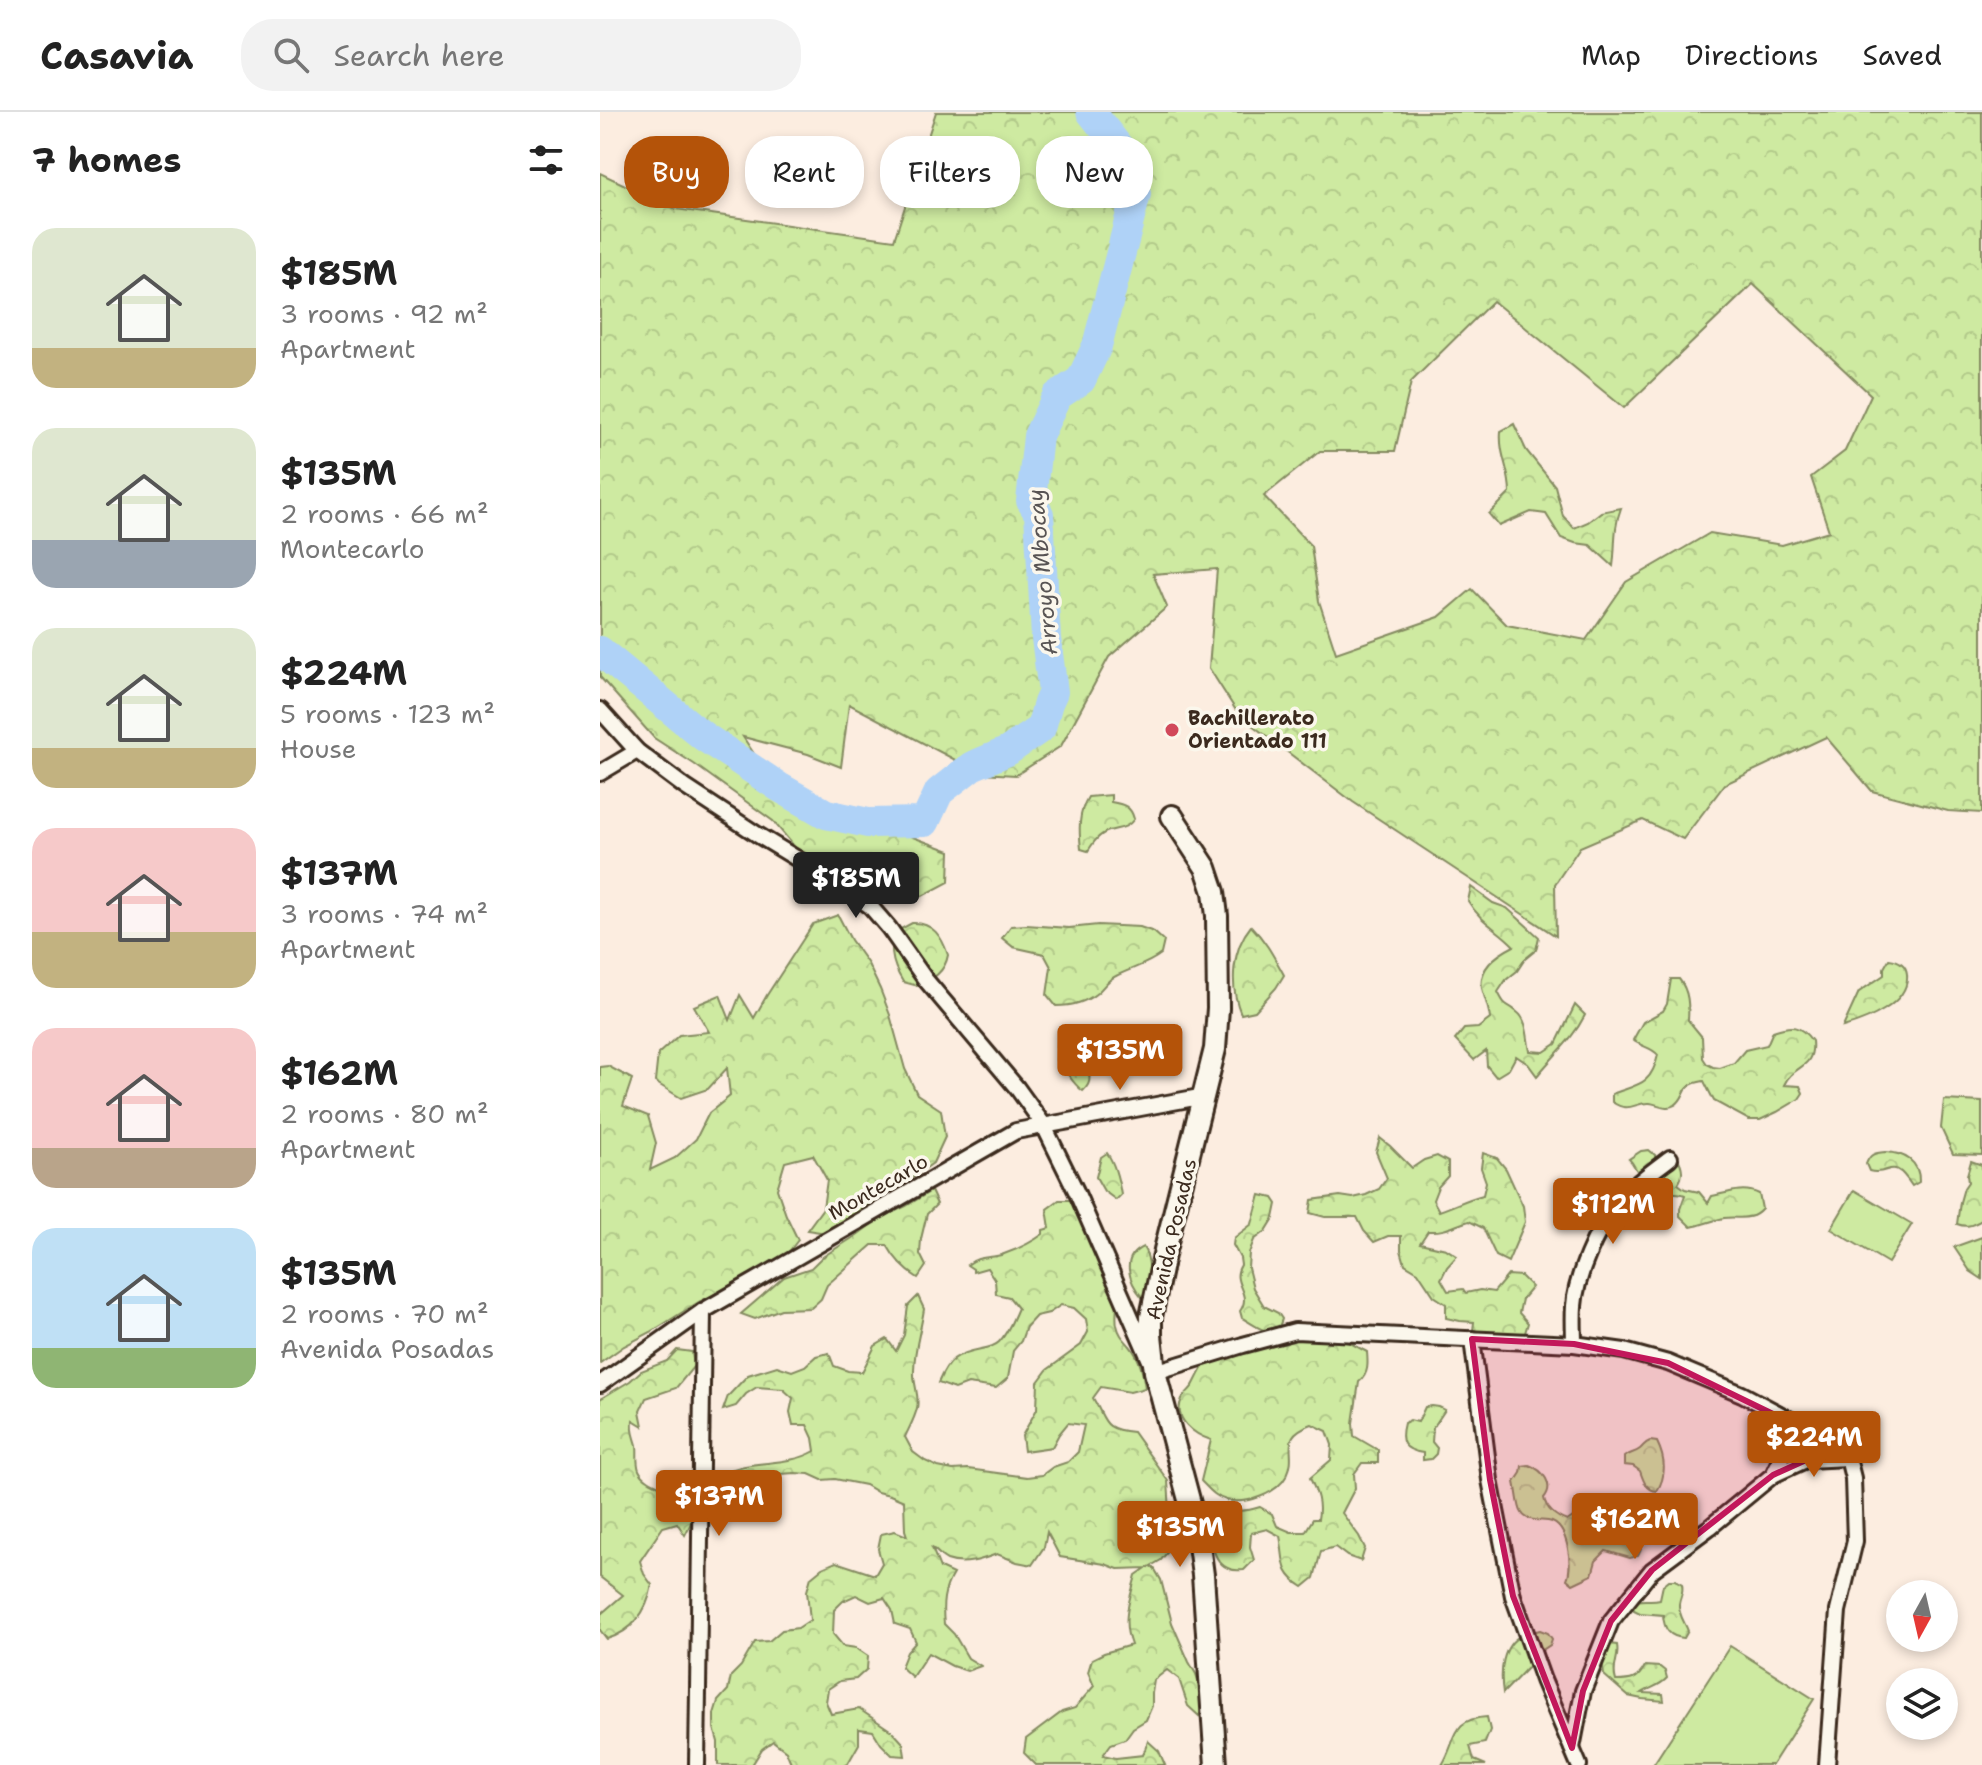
<!DOCTYPE html>
<meta charset="utf-8">
<style>
:root{--surface:#fff;--page:#f2f2f2;--text:#222;--muted:#767676;--line:#e0e0e0;--accent:#b45309}
body{margin:0;font-family:"Shantell Sans",sans-serif;background:var(--page);color:var(--text);height:100vh;display:flex;flex-direction:column;font-size:30px;white-space:nowrap}
*{box-sizing:border-box;margin:0}
p{font-size:26px;color:var(--muted)}
.icon{flex:none;width:44px;height:44px;fill:none;stroke:currentColor;stroke-width:2;stroke-linecap:round;stroke-linejoin:round}
.map{position:relative;flex:1;overflow:hidden}
.panel{display:flex;flex-direction:column;background:var(--surface);width:600px}
.panel>*{flex:none}
.banner{position:absolute;left:24px;top:24px;width:760px;height:72px;display:flex;gap:16px}
.needle{width:52px;rotate:188deg}
.tools{position:absolute;left:1286px;top:1468px;display:grid;gap:16px}
.tools a{display:grid;place-items:center;width:72px;height:72px;border-radius:50%;background:var(--surface);box-shadow:0 4px 12px #0003;font-size:40px}
.price{position:absolute;translate:-50% -68px;padding:0 18px;border-radius:8px;background:var(--accent);color:#fff;font-size:26px;line-height:52px;filter:drop-shadow(0 2px 4px #0008)}
.price::after{content:'';position:absolute;left:50%;top:48px;width:24px;height:18px;margin-left:-12px;background:inherit;clip-path:polygon(0 0,100% 0,50% 100%)}
.price.active{background:#222;color:#fff}
ul{padding:0;list-style:none}
li{display:flex;align-items:center;gap:24px;height:200px;padding:0 32px}
li span{display:grid;place-items:center;flex:none;width:224px;height:160px;border-radius:24px;color:#555}
li>.icon{margin-inline-start:auto}
span .icon{width:96px;height:96px;fill:#fffc;stroke-width:1}
li b{font-size:34px}
h2{display:flex;justify-content:space-between;align-items:center;height:96px;padding:0 32px;font-size:34px}
.tag{padding:0 28px;border-radius:32px;background:var(--surface);box-shadow:0 4px 12px #0003;font-size:28px;line-height:72px}
.tag.active{background:var(--accent);color:#fff}
header{display:flex;align-items:center;gap:48px;box-sizing:border-box;height:112px;padding:0 40px;background:var(--surface);border-bottom:2px solid var(--line)}
header strong{font-size:38px}
nav{display:flex;gap:44px;margin-inline-start:auto;font-size:28px}
.search{width:560px;height:72px;background:var(--page);display:flex;align-items:center;gap:20px;box-sizing:border-box;padding:0 28px;border-radius:32px;color:var(--muted);font-size:30px}
main{display:flex;flex:1;min-height:0}
.map>svg:first-child{display:block}
</style>
<header>
<strong>Casavia</strong>
<div class="search"><svg class="icon" aria-label="search" viewBox="0 0 24 24"><circle cx="10" cy="10" r="6"/><path d="M15 15l6 6"/></svg>Search here</div>
<nav><a>Map</a><a>Directions</a><a>Saved</a></nav>
</header>
<main>
<section class="panel">
<h2>7 homes<svg class="icon" aria-label="filters" viewBox="0 0 24 24"><path d="M4 7h16M4 17h16"/><circle cx="9" cy="7" r="2"/><circle cx="15" cy="17" r="2"/></svg></h2>
<ul>
<li><span style="background:linear-gradient(#dfe7d0 75%,#c2b280 0)"><svg class="icon" aria-label="home" viewBox="0 0 24 24"><path d="M3 11l9-7 9 7M6 9v11h12V9"/></svg></span><div><b>$185M</b><p>3 rooms · 92 m²</p><p>Apartment</p></div></li>
<li><span style="background:linear-gradient(#dfe7d0 70%,#9aa5b1 0)"><svg class="icon" aria-label="home" viewBox="0 0 24 24"><path d="M3 11l9-7 9 7M6 9v11h12V9"/></svg></span><div><b>$135M</b><p>2 rooms · 66 m²</p><p>Montecarlo</p></div></li>
<li><span style="background:linear-gradient(#dfe7d0 75%,#c2b280 0)"><svg class="icon" aria-label="home" viewBox="0 0 24 24"><path d="M3 11l9-7 9 7M6 9v11h12V9"/></svg></span><div><b>$224M</b><p>5 rooms · 123 m²</p><p>House</p></div></li>
<li><span style="background:linear-gradient(#f6c9c9 65%,#c2b280 0)"><svg class="icon" aria-label="home" viewBox="0 0 24 24"><path d="M3 11l9-7 9 7M6 9v11h12V9"/></svg></span><div><b>$137M</b><p>3 rooms · 74 m²</p><p>Apartment</p></div></li>
<li><span style="background:linear-gradient(#f6c9c9 75%,#b9a48a 0)"><svg class="icon" aria-label="home" viewBox="0 0 24 24"><path d="M3 11l9-7 9 7M6 9v11h12V9"/></svg></span><div><b>$162M</b><p>2 rooms · 80 m²</p><p>Apartment</p></div></li>
<li><span style="background:linear-gradient(#bfe0f5 75%,#8fb573 0)"><svg class="icon" aria-label="home" viewBox="0 0 24 24"><path d="M3 11l9-7 9 7M6 9v11h12V9"/></svg></span><div><b>$135M</b><p>2 rooms · 70 m²</p><p>Avenida Posadas</p></div></li>
</ul>
</section>
<div class="map">
<svg width="1382" height="1653" viewBox="0 0 1382 1653">
<defs>
<pattern id="forest-crowns" width="20" height="18" patternUnits="userSpaceOnUse" patternTransform="scale(2)"><rect width="20" height="18" fill="#ceeaa1"/><path d="M2 6a3 3 0 1 1 6 0M12 15a3 3 0 1 1 6 0" fill="none" stroke="#b2c98a"/></pattern>
</defs>
<rect width="100%" height="100%" fill="#fcede0"/>
<filter id="ink" filterUnits="userSpaceOnUse"><feTurbulence type="fractalNoise" baseFrequency=".0125" numOctaves="2"/><feDisplacementMap in="SourceGraphic" scale="16" xChannelSelector="R" yChannelSelector="G"/><feConvolveMatrix kernelMatrix="1 2 1 2 8 2 1 2 1" color-interpolation-filters="sRGB"/></filter>
<g filter="url(#ink)">
<!-- green -->
<g fill="#ceeaa1" stroke="#848a60" stroke-width="2">
<polygon points="1254,1078 1312,1112 1288,1151 1231,1117"/>
<polygon points="1130,1534 1214,1587 1172,1653 1053,1653"/>
</g>
<!-- forest -->
<g fill="url(#forest-crowns)" stroke="#848a60" stroke-width="2" fill-rule="evenodd">
<path d="M336 0H1382V701L1348 699 1272 679 1226 625 1125 672 1083 727 1043 708 980 735 955 772 956 824 753 690 639 603 609 556 617 457 553 462 567 495 509 545 461 634 416 663 380 661 249 592 241 655 208 642 143 625 168 663 217 692 249 706 286 715 350 739 349 770 313 789 288 765 248 756 209 752 173 709 94 652 54 626 0 565V61L76 97 294 128ZM1153 172 1271 283 1245 339 1211 365 1229 419 1182 433 1110 421 1026 470 986 528 907 513 872 477 839 505 736 541 719 489 711 434 664 384 720 339H795L811 270 893 189 1024 296Z"/>
<path d="M914 312 926 338 955 374 963 404 974 416 988 410 1001 400 1021 396C1013 417 1016 433 1013 454L990 433 975 431 961 426 946 402 931 400 899 414 889 402 910 381C910 357 899 344 901 319Z"/>
<path d="M511 683V690C523 692 531 694 534 707 527 717 519 716 509 719 499 722 493 731 488 739L481 737C479 719 478 701 488 685Z"/>
<path d="M871 775 893 791 907 796 939 825 936 838 925 847 917 859 906 868 898 880C907 898 905 889 917 900 928 908 927 927 930 939L944 940 956 932 975 893 985 903C973 927 954 943 937 964L928 952 916 944 909 957 896 965 887 954 886 939 874 948 855 928 864 917 878 916 890 907C889 897 886 890 883 880 876 858 896 843 914 834 897 816 881 811 868 789Z"/>
<polygon points="238,803 251,828 268,852 280,877 290,903 305,957 317,982 341,998 345,1025 333,1051 261,1102 239,1123 207,1118 223,1096 227,1068 213,1043 185,1050 177,1077 186,1103 198,1128 181,1150 99,1190 51,1220 24,1234 0,1251 0,955 8,954 32,967 23,994 48,1004 56,1031 50,1058 75,1046 96,1027 109,1001 130,984 127,956 108,977 81,986 55,970 58,942 79,923 109,920 94,894 120,883 130,908 140,883 154,906 167,883 213,812"/>
<path d="M312 811C333 810 342 825 348 843 345 860 333 867 318 874L303 870C293 854 287 836 297 819Z"/>
<path d="M426 813 469 816 498 813 540 815 554 820 564 829 561 842C547 853 531 856 516 864 507 868 504 875 497 881 485 891 471 894 456 894L447 883 451 855 444 842 413 835 402 826 411 814Z"/>
<path d="M651 814C666 829 674 845 684 863L676 876 655 899 641 902C629 874 632 837 651 814Z"/>
<path d="M1289 847C1298 848 1306 852 1307 862 1310 892 1265 909 1243 915L1259 880 1284 863V856Z"/>
<path d="M1071 867H1079C1089 879 1089 894 1088 908L1102 925 1103 946 1107 952 1113 955 1120 956 1134 951 1145 938 1167 933 1173 919C1191 913 1200 912 1212 929 1215 958 1193 952 1184 973L1200 974 1203 981 1199 987 1177 1000 1160 1008H1149L1114 989 1104 969C1078 973 1089 983 1075 993 1067 998 1058 992 1050 991 1034 990 1030 1002 1012 990V982C1038 972 1051 974 1058 943 1052 935 1041 935 1033 928L1043 910 1063 899 1067 892Z"/>
<path d="M461 927C465 928 471 928 474 931 479 934 478 937 480 943 485 956 497 966 483 979 472 972 466 957 456 948L458 928Z"/>
<polygon points="1344,988 1382,990 1382,1043 1353,1042 1341,1016"/>
<path d="M780 1026 790 1034 812 1056 824 1048 837 1044 848 1050V1064L838 1075 833 1088 839 1099C854 1094 867 1087 883 1083L886 1070 881 1056 883 1041 897 1046 906 1057 923 1094 925 1110 908 1150 896 1144 883 1116 869 1109C852 1114 846 1120 828 1119L820 1131 846 1137 857 1144 847 1155 841 1167 848 1179 863 1177 866 1181 880 1178 894 1180 908 1163 921 1164 932 1175 922 1187 919 1201 928 1211 924 1224 872 1227 874 1210 860 1209 846 1206V1192L834 1184 818 1160 805 1152 801 1138V1124H788L774 1130 764 1119 757 1105H725L710 1101 712 1088 740 1084 753 1086 766 1083 779 1077 787 1066 776 1040Z"/>
<path d="M1049 1038 1055 1043V1051L1063 1044 1077 1045C1083 1054 1084 1063 1078 1072L1085 1077 1099 1080 1108 1091 1112 1084C1127 1081 1144 1074 1159 1082L1162 1097C1151 1110 1139 1104 1124 1106 1113 1108 1102 1113 1091 1115L1080 1104V1097L1085 1083C1072 1077 1061 1086 1048 1084V1077L1052 1071 1048 1065C1035 1063 1037 1055 1029 1047L1041 1039Z"/>
<path d="M1285 1040C1304 1041 1320 1049 1319 1070L1312 1074C1291 1042 1291 1065 1269 1059L1266 1052C1270 1042 1274 1041 1285 1040Z"/>
<path d="M507 1041C515 1052 519 1070 521 1083L516 1088 504 1079 496 1065 501 1045Z"/>
<path d="M1371 1049 1382 1053V1108C1372 1113 1368 1116 1357 1112L1360 1090 1364 1076 1368 1070 1367 1063Z"/>
<path d="M331 1079 337 1092 327 1102 321 1127 320 1142 326 1154 318 1166C304 1157 295 1148 287 1133H272L227 1173 221 1187 211 1196 181 1197 155 1207 141 1202 184 1165 211 1156 221 1146 257 1123 280 1106 306 1094Z"/>
<path d="M660 1083 673 1086 677 1092 674 1106 666 1119 654 1128 649 1141 648 1156 653 1176 664 1194 678 1201 682 1207C675 1232 656 1213 642 1206L640 1199C653 1181 629 1171 641 1153L640 1146 633 1133 634 1126 652 1112Z"/>
<path d="M459 1088H473L517 1182C518 1192 515 1204 517 1213 519 1223 524 1227 530 1234 540 1246 543 1261 545 1276L530 1280 501 1275 493 1286C507 1309 501 1317 533 1320L568 1369 570 1399 579 1426 561 1448 549 1455 554 1456 561 1468 572 1511 589 1550 596 1562 605 1591 599 1604 588 1594 579 1567 567 1558 554 1568 552 1581V1594L546 1608 533 1616 525 1627 511 1632 503 1643 516 1646 543 1643 548 1629 559 1639 565 1653H436L424 1641 426 1627 462 1600 475 1596 494 1574 488 1560 492 1547 504 1541 531 1533C521 1507 530 1488 536 1463L546 1456 518 1457 505 1452 460 1445 447 1420 444 1435 432 1453 417 1450 397 1442C381 1448 364 1454 347 1448 340 1445 338 1439 332 1436L340 1456 353 1462C343 1478 342 1493 344 1512L354 1522 368 1546 381 1554 367 1559 352 1554 328 1541 312 1565 301 1555 307 1540 316 1530 310 1517 295 1512 292 1498 284 1486 270 1490 256 1483 243 1489 234 1498 233 1522 243 1534 256 1536 268 1544 267 1557 256 1567 240 1569 228 1577 226 1590 231 1602 259 1597 293 1620 303 1631 305 1644 292 1643 281 1632 273 1619 259 1617V1632L247 1653H192L186 1639 173 1629 162 1637 152 1653H118V1630L114 1616V1602L118 1589 128 1578 131 1564 141 1554 155 1530 169 1529 182 1518 198 1516 210 1508 207 1479 211 1465 222 1456 236 1450 275 1463 282 1451 278 1437 281 1422 295 1419 307 1424 305 1418 304 1389 290 1383 277 1380 265 1373 235 1367 222 1368 209 1362 195 1361 135 1365 122 1362C150 1346 186 1356 215 1339L213 1326 207 1313H193L190 1300 193 1286 183 1277 157 1275 146 1282 136 1294 123 1298 128 1284 148 1263 177 1254 192 1259 205 1254 216 1244 229 1241 234 1254 248 1259 262 1260 275 1234 287 1227 296 1239 304 1223 308 1194 318 1184 324 1197C321 1218 314 1237 314 1259 313 1272 320 1284 317 1296 315 1306 309 1316 305 1325L313 1340 325 1349 338 1355 353 1358 368 1357 427 1365 442 1363 453 1355 468 1350 478 1340 484 1313 468 1311 459 1322 452 1335 424 1339 422 1324 437 1297 438 1270 447 1258 481 1233 488 1220 486 1207 474 1196 461 1193 449 1201 436 1204 426 1215 421 1229 413 1239 408 1266 396 1276 368 1272 355 1277 338 1271C348 1247 356 1242 381 1237 387 1236 395 1234 399 1230 408 1221 413 1207 418 1196L409 1185 396 1182 395 1168 387 1156 373 1160V1157L367 1153C379 1143 390 1147 404 1142 418 1137 431 1131 443 1122V1118L450 1116 447 1097Z"/>
<polygon points="1382,1125 1382,1167 1370,1159 1354,1135"/>
<path d="M543 1135C552 1149 551 1171 542 1185 529 1170 520 1145 543 1135Z"/>
<path d="M695 1219 741 1226 767 1240C768 1251 769 1262 759 1270L753 1311 754 1324 778 1338V1351H762L754 1362 755 1376 742 1401 759 1424 765 1436 761 1449 747 1444 735 1435 721 1439 714 1466 703 1475C679 1460 685 1449 680 1424L667 1417 651 1421 650 1435 654 1448 644 1458C639 1458 634 1459 630 1457 609 1450 611 1420 611 1402L619 1394C634 1400 645 1400 660 1395L672 1402 677 1414 691 1420H705L713 1407H718C721 1391 717 1381 710 1366L731 1348 732 1333 727 1319 712 1312C676 1325 699 1339 687 1363 677 1382 647 1393 626 1388 615 1385 609 1377 601 1369L611 1328C595 1323 572 1307 582 1287 584 1282 591 1278 594 1272 603 1254 610 1239 629 1229 648 1234 669 1236 687 1231Z"/>
<path d="M77 1238 92 1240 94 1254 76 1276 46 1286 40 1299 43 1314 33 1308C32 1318 34 1323 37 1333 38 1341 36 1350 39 1358 46 1373 70 1375 80 1387 86 1393 89 1401 92 1409L85 1423 77 1411 63 1415 40 1449 44 1462 52 1473C47 1500 33 1519 7 1527L0 1518 1 1502 23 1483 0 1465V1287L30 1269 41 1259 67 1249Z"/>
<path d="M832 1294 839 1295 845 1298 833 1316 832 1330 837 1336 836 1342 831 1347 823 1348V1341C803 1338 799 1330 804 1311L810 1308 818 1310 825 1295Z"/>
<path d="M1050 1329 1057 1330C1065 1346 1067 1363 1057 1379 1046 1378 1043 1368 1040 1359L1033 1354 1024 1353V1345C1029 1341 1035 1341 1040 1337 1044 1334 1044 1331 1050 1329Z"/>
<path d="M929 1353C943 1358 955 1373 944 1386 946 1397 956 1405 967 1409L973 1405 982 1407 985 1413 978 1427 983 1432H991C995 1426 998 1421 1004 1418 1022 1409 1051 1424 1038 1444L1030 1446 1006 1439 996 1449 992 1463 973 1472 967 1467C973 1453 968 1416 952 1410 943 1407 928 1411 922 1401 918 1396 917 1378 915 1370L921 1361 922 1354Z"/>
<path d="M1069 1468H1075L1082 1472C1084 1481 1080 1484 1079 1492 1078 1503 1085 1510 1088 1519L1084 1526C1069 1525 1064 1517 1063 1503L1040 1501 1034 1498 1031 1491C1041 1485 1049 1490 1060 1487L1063 1473Z"/>
<path d="M940 1518 948 1521 952 1527 950 1533 938 1541 930 1553 903 1581C900 1561 901 1533 922 1523 927 1520 934 1520 940 1518Z"/>
<path d="M1009 1532 1017 1533C1020 1546 1011 1554 1016 1569 1031 1569 1038 1568 1045 1554L1060 1555 1065 1559 1067 1566C1060 1574 1051 1575 1042 1581L1063 1582 1064 1589 1042 1587 1028 1584 1004 1563 1002 1550Z"/>
<path d="M887 1605 890 1618 885 1631 870 1634 874 1648 886 1653H842C858 1627 850 1607 887 1605Z"/>
</g>
<g fill="none" stroke-linecap="round" stroke-linejoin="round">
<!-- river -->
<polyline stroke="#afd2f7" stroke-width="30" points="0,539 103,624 179,675 226,702 268,711 325,710 339,680 372,654 408,639 441,616 448,591 453,580 446,526 439,402 431,389 438,324 457,284 481,268 497,234 536,82 521,38 491,0"/>
<defs>
<g id="street">
<polyline points="0,598 37,639 85,675 158,723 237,771 270,794 289,816 325,867 417,976 443,1012 476,1079 555,1260 643,1233 695,1219 974,1232 1024,1239 1068,1251 1142,1282 1241,1335 1248,1346 1253,1366 1255,1429 1238,1499 1227,1653"/>
<polyline points="0,661 37,639"/>
<polyline points="872,1227 890,1368 913,1484 943,1568 979,1653"/>
<path d="M974 1232C974 1220 973 1207 974 1194 976 1165 996 1119 1014 1096 1029 1076 1050 1061 1070 1046"/>
<polyline points="0,1272 103,1199 416,1019 605,984"/>
<polyline points="1173,1363 1206,1348 1248,1346"/>
<polyline points="972,1636 983,1579 1011,1509 1052,1458 1110,1415 1173,1363 1183,1342 1182,1320 1177,1301"/>
<polyline points="97,1653 103,1199"/>
</g>
<polyline id="secondary" points="572,704 606,756 614,780 617,804 618,896 615,937 565,1138 551,1205 551,1223 555,1260 597,1418 603,1463 616,1653"/>
</defs>
<!-- street casing -->
<use href="#street" stroke="#3b2a1e" stroke-width="20"/>
<!-- secondary casing -->
<use href="#secondary" stroke="#3b2a1e" stroke-width="26"/>
<!-- street -->
<use href="#street" stroke="#fbf7ec" stroke-width="14"/>
<!-- secondary -->
<use href="#secondary" stroke="#fbf7ec" stroke-width="20"/>
</g>
</g>
<!-- marked area -->
<path fill="#c2185b" fill-opacity="0.2" stroke="#c2185b" stroke-width="6" stroke-linejoin="round" d="M872 1227 974 1232 1068 1251 1241 1335 1248 1346 1206 1348 1173 1363 1052 1458 1011 1509 983 1579 972 1636 913 1484 890 1368Z"/>
<!-- markers -->
<circle fill="#d1495b" stroke="#fbf7ec" stroke-width="3" cx="572" cy="618" r="8"/>
<g text-anchor="middle" stroke-width="7" stroke-linejoin="round" paint-order="stroke">
<!-- poi labels -->
<g font-size="20" font-weight="bold" fill="#3b2a1e" stroke="#fbf7ec" text-anchor="start">
<text x="588" y="613">Bachillerato<tspan x="588" dy="23">Orientado 111</tspan></text>
</g>
<!-- street labels -->
<g font-size="20" fill="#3b2a1e" stroke="#fbf7ec">
<text transform="translate(278 1075) rotate(-30)" y="7">Montecarlo</text>
<text transform="translate(571 1127) rotate(-77)" y="7">Avenida Posadas</text>
</g>
<!-- water labels -->
<g font-size="22" font-style="italic" fill="#585454" stroke="#fbf7ec">
<text transform="translate(442 460) rotate(-95)" y="8">Arroyo Mbocay</text>
</g>
</g>
</svg>
<div class="tools">
<a><svg class="needle" viewBox="-14 -14 28 28"><path d="M0-13l5 13h-10z" fill="#e53935"/><path d="M0 13l5-13h-10z" fill="#767676"/></svg></a>
<a><svg class="icon" aria-label="layers" viewBox="0 0 24 24"><path d="M12 4l9 5-9 5-9-5zM3 14l9 5 9-5"/></svg></a>
</div>
<b class="price active" style="left:256px;top:808px">$185M</b>
<b class="price" style="left:520px;top:980px">$135M</b>
<b class="price" style="left:1013px;top:1134px">$112M</b>
<b class="price" style="left:1214px;top:1367px">$224M</b>
<b class="price" style="left:119px;top:1426px">$137M</b>
<b class="price" style="left:1035px;top:1449px">$162M</b>
<b class="price" style="left:580px;top:1457px">$135M</b>
<div class="banner">
<a class="tag active">Buy</a>
<a class="tag">Rent</a>
<a class="tag">Filters</a>
<a class="tag">New</a>
</div>
</div>
</main>
